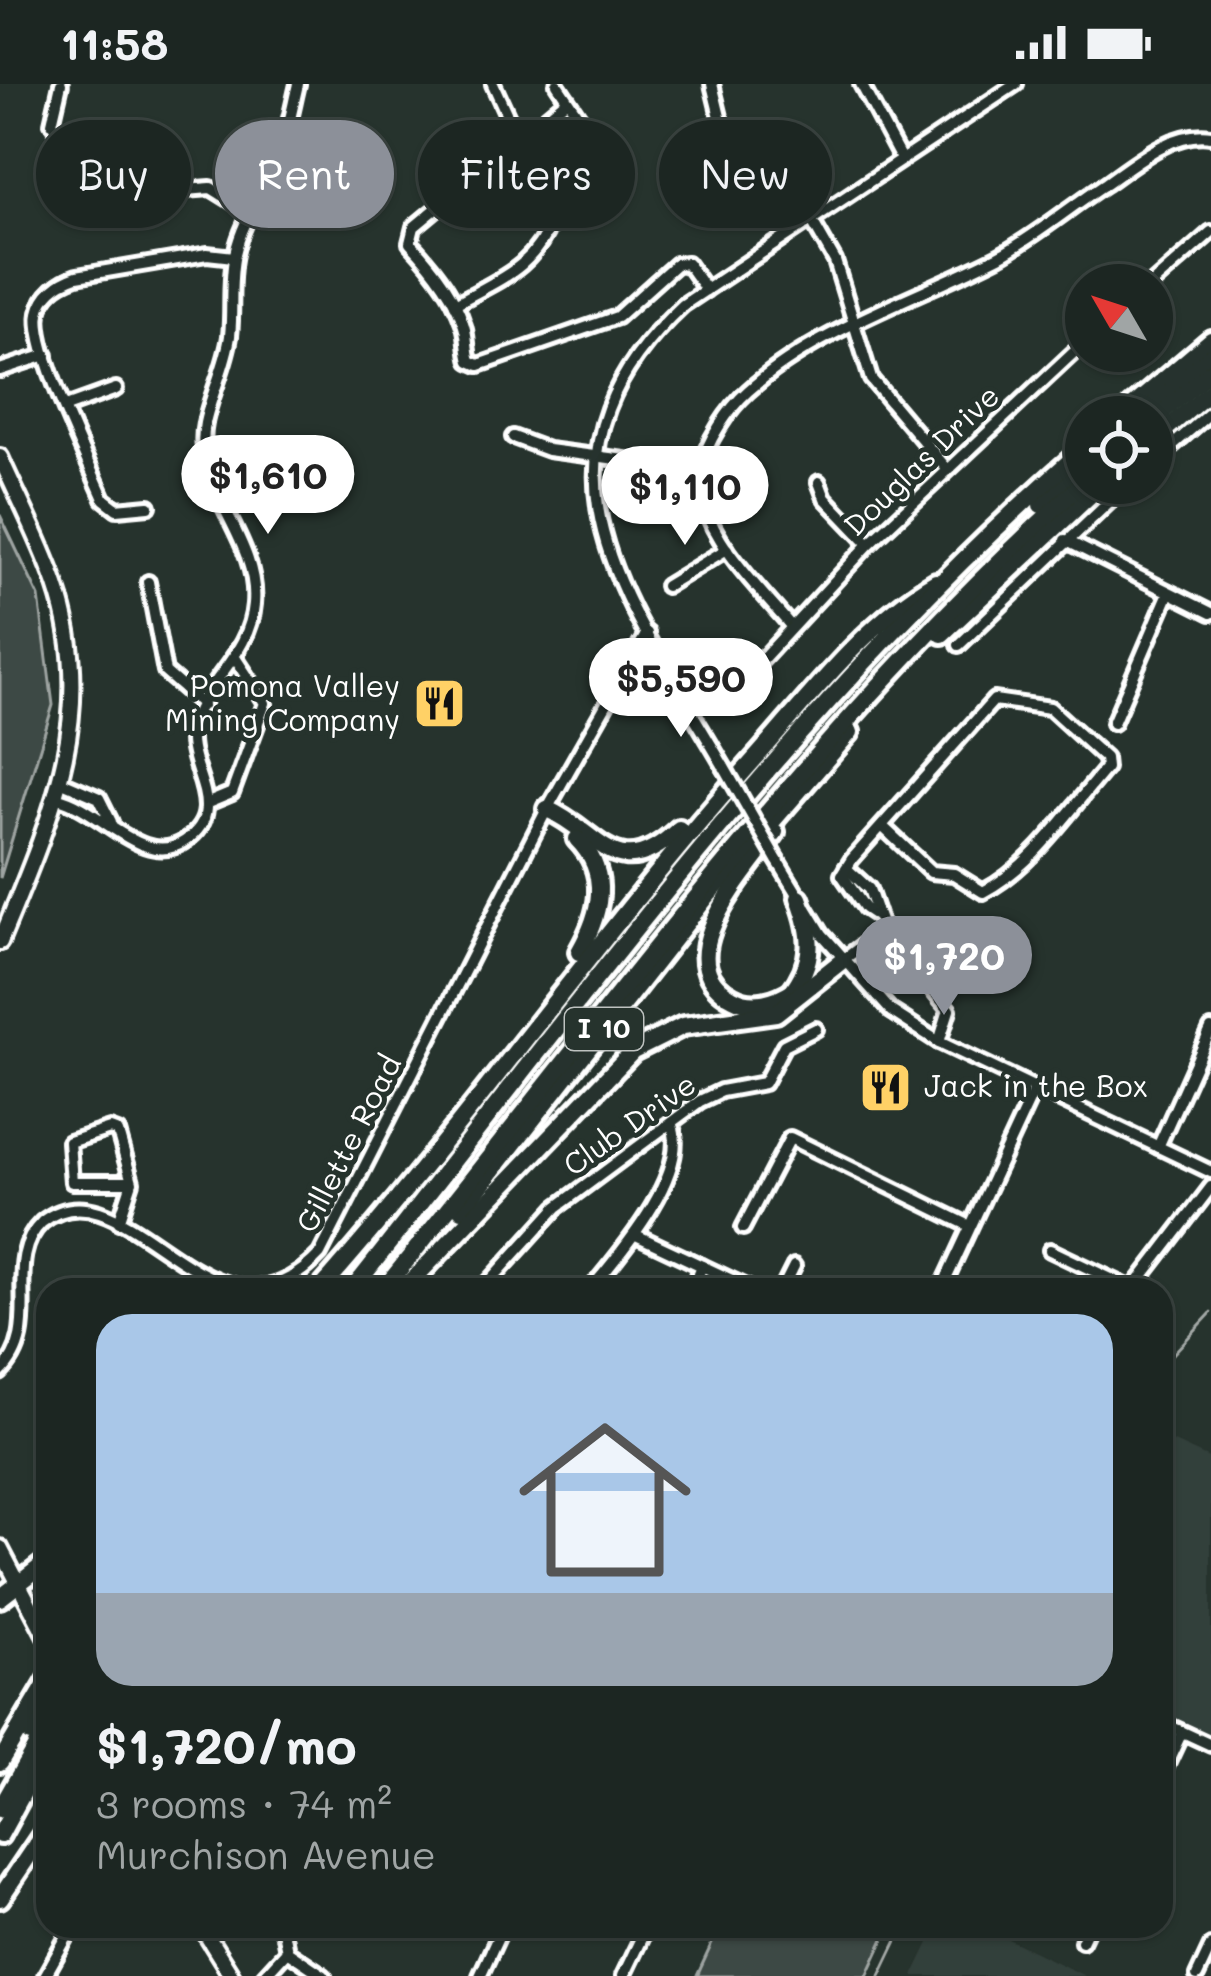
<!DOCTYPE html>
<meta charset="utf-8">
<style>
:root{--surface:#1c2622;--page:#252e2a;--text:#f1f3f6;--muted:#a0a5a5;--line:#3a4340;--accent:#8c9099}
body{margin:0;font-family:Mali,sans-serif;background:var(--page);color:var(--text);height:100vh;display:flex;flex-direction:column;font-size:45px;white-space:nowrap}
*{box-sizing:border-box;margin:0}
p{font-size:39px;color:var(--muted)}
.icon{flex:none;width:66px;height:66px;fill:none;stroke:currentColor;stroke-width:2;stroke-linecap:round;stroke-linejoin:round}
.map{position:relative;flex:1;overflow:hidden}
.sheet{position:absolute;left:36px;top:1194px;width:1137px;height:660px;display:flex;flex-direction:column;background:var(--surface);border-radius:36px;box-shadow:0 3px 9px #0004,0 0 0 3px var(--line)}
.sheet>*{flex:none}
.banner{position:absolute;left:36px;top:36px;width:1140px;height:108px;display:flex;gap:24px}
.needle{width:78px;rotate:309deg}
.fabs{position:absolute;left:1065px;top:180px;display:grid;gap:24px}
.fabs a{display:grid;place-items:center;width:108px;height:108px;border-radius:50%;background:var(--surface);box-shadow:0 3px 9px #0004,0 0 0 3px var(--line);font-size:60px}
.price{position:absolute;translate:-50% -102px;padding:0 27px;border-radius:42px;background:#fff;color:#222;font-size:39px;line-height:78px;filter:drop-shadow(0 3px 6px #0008)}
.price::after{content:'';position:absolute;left:50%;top:72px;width:36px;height:27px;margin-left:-18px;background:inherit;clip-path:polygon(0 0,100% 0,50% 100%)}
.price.current{background:var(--accent);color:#fff}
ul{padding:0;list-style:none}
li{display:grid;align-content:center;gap:24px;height:636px;padding:0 60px}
li span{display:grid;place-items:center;height:372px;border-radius:36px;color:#555}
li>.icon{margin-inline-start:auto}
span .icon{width:216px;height:216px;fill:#fffc;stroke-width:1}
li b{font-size:51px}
.chip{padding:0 42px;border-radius:54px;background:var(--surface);box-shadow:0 3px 9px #0004,0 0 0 3px var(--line);font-size:42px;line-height:108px}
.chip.current{background:var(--accent);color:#fff}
.status{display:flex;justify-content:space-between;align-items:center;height:84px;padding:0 60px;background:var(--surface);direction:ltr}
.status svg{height:33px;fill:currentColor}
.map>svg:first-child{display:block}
</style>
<div class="status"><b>11:58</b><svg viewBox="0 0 49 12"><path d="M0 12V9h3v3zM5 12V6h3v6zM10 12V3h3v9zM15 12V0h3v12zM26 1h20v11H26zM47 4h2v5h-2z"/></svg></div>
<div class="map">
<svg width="1211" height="1892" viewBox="0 0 1211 1892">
<rect width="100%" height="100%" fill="#26332d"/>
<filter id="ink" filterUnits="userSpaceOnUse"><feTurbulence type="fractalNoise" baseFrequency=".00833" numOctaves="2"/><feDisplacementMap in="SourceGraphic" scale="24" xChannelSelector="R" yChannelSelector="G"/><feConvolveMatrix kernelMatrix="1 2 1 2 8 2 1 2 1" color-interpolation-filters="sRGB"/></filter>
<g filter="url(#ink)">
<!-- built -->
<g fill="#333f3a">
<polygon points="1161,1352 1211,1375 1211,1650 1161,1627"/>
<polygon points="937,1842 981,1842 1085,1892 913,1892"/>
</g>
<!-- green -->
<g fill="#3e4944" stroke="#9ea4a2" stroke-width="3">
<polygon points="0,431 39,513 53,621 0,794"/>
<polygon points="720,1842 890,1842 867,1892 697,1892"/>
</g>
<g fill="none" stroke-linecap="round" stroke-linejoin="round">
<!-- stream -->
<g stroke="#a4a9a7" stroke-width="3">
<polyline points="1161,1283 1211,1229"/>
<polyline points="880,1892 904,1842"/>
</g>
<defs>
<g id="minor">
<path d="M61 0 52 39C70 69 99 53 127 55 152 68 152 92 172 107L211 104 248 127"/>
<polyline points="493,0 508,33 523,52"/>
<polyline points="557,0 603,69"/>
<polyline points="712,0 721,37"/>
<polyline points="861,0 901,75"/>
<path d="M566 17 414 143 410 159C432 182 453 208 463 239 468 251 466 264 470 277L479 281 617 233 676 180 687 179 706 206"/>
<polyline points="811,135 835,177 871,295 947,385"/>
<polyline points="1151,201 1211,148"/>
<path d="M455 220C499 195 534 185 552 135"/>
<polyline points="0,286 46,271"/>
<polyline points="66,323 116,305"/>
<polyline points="513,353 548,366 701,386"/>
<polyline points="1152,379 1211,328"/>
<polyline points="819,398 825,414 869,460"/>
<path d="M149 422 117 425 104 415C88 377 32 264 39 229 43 210 59 198 77 192L207 170 234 173"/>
<polyline points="1065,456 1211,529"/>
<polyline points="148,498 165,588 203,621"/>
<polyline points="666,502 727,465"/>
<path d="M790 541C757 501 693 444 701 385 705 359 729 324 748 307 815 246 919 213 999 172 1036 152 1070 123 1105 100 1135 79 1173 46 1211 52"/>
<polyline points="959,561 1129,399"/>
<polyline points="748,591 869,460 1086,257"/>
<polyline points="1113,639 1168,511"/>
<path d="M724 683C632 523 510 381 683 221L1016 0"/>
<polyline points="62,698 99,714 111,738"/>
<path d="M57 714C100 723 143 786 185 757 234 724 180 681 193 640 207 595 250 570 254 520 260 455 192 402 205 339 211 310 226 281 230 252 233 225 229 196 235 170 242 138 259 116 273 87 286 60 291 29 298 0"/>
<polyline points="208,719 232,709 265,619 236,575"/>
<polyline points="777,776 822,850 891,927 939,958 1211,1088"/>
<polyline points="846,784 869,805 883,846 949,926 939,958"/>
<path d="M877 832 865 824 842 791 852 775 994 616 1050 624 1105 674 1106 684C1070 725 1032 783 983 808L954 790 931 788 882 742"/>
<polyline points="843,876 883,846"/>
<polyline points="1158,1063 1211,945"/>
<polyline points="119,1138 132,1098 118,1048 110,1045 69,1058 72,1098 132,1098"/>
<polyline points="743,1144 790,1054 970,1142"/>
<polyline points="636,1151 753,1206"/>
<polyline points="1050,1166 1132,1205"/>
<polyline points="482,1206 557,1123 700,1017 721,1007 764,999 784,961 816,945"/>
<path d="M590 1206C620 1170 692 1087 671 1039"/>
<polyline points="692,1206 702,1182"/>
<polyline points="782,1206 794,1182"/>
<polyline points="941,1206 1035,1004"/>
<polyline points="1132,1206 1211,1103"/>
<path d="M0 1289C46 1245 0 1178 42 1138 126 1070 214 1284 320 1170L547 725 647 549"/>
<polyline points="1161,1638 1211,1661"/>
<polyline points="1161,1693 1182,1648"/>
<polyline points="282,1842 287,1867 324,1892"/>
<polyline points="1082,1857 1089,1842"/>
<polyline points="45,1892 73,1842"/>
<polyline points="264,1892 287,1867"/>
<polyline points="480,1892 503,1842"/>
<polyline points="623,1892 647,1842"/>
<polyline points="1197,1892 1211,1862"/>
</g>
<g id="major">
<path d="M0 373C19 416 41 457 56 501 100 629 48 741 0 858"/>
<polyline points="0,1464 48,1556"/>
<polyline points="201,1842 232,1892"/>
</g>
<g id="highway">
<polyline points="1120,333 1211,256"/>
<polyline points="1139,333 1211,271"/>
<polyline points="1152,337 1211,287"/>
<polyline points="1152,357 1211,307"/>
<polyline points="1041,421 1086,379"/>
<polyline points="942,550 1103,399"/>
<path d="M547 725C601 749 616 804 679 745"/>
<path d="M775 748C748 787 662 877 733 914 753 925 776 918 794 906"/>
<path d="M577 755C611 789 601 830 579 868"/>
<path d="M790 910C816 877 813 851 799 814"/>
<polyline points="462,1126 705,815 850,648"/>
<path d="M320 1206C473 1033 605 842 760 669 812 610 867 538 936 498"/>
<path d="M352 1206C582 916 804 606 1086 363"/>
<path d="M383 1206C609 927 817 637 1086 396"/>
<polyline points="403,1206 633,967 683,942 776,929 843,876"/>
<polyline points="0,1514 48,1477"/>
<polyline points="30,1650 48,1620"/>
<polyline points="0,1678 48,1597"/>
<polyline points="0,1725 48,1641"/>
<polyline points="0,1751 48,1663"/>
<polyline points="0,1814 48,1743"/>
</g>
</defs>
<!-- minor casing -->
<use href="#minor" stroke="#fff" stroke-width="20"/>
<!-- major casing -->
<use href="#major" stroke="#fff" stroke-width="22"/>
<!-- highway casing -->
<use href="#highway" stroke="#fff" stroke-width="26"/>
<!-- minor -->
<use href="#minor" stroke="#26332d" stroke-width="10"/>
<!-- major -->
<use href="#major" stroke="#26332d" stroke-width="14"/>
<!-- highway -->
<use href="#highway" stroke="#26332d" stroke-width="16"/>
<defs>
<polyline id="minor-bridge" points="724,683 777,776"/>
</defs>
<!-- minor-bridge casing -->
<use href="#minor-bridge" stroke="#fff" stroke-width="20" stroke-linecap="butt"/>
<!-- minor-bridge -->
<use href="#minor-bridge" stroke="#26332d" stroke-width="10"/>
</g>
</g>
<!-- icons -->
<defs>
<symbol id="restaurant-square" viewBox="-11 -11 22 22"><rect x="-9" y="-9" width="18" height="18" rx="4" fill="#ffd166" stroke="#26332d"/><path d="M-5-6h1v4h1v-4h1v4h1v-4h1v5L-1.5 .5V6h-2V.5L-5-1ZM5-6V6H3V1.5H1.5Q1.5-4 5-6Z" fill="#111"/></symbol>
</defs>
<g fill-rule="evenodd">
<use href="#restaurant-square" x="410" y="590" width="59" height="59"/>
<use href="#restaurant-square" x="856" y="974" width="59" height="59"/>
</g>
<g text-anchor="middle" stroke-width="10" stroke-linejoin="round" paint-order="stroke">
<!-- shield labels -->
<rect fill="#26332d" stroke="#bec2c0" stroke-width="3" x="565" y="924" width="78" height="42" rx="9"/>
<g font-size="27" font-weight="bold" fill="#fff">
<text x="604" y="954">I 10</text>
</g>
<!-- street labels -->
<g font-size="30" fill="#fff" stroke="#26332d">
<text transform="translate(922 377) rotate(-44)" y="10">Douglas Drive</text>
<text transform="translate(630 1041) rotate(-35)" y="10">Club Drive</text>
<text transform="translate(349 1060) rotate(-63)" y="10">Gillette Road</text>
</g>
<!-- poi labels -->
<g font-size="30" fill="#fff" stroke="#26332d" text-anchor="end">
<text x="400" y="613">Pomona Valley<tspan x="400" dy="34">Mining Company</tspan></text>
<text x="924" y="1013" text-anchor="start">Jack in the Box</text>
</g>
</g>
</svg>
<div class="fabs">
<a><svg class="needle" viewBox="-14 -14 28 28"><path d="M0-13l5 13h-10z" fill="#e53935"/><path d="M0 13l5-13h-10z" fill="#a0a5a5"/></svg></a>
<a><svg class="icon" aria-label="locate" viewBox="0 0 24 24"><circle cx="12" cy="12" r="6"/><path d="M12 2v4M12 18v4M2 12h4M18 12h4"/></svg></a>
</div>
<b class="price" style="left:268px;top:453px">$1,610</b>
<b class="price" style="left:685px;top:464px">$1,110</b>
<b class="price" style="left:681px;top:656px">$5,590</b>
<b class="price current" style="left:944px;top:934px">$1,720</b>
<div class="banner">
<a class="chip">Buy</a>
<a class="chip current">Rent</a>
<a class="chip">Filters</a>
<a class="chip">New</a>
</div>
<section class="sheet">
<ul>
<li><span style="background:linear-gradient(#a9c7e8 75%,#9aa5b1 0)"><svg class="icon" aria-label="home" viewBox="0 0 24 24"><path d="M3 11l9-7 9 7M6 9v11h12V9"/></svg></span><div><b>$1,720/mo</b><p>3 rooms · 74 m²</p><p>Murchison Avenue</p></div></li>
</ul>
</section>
</div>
